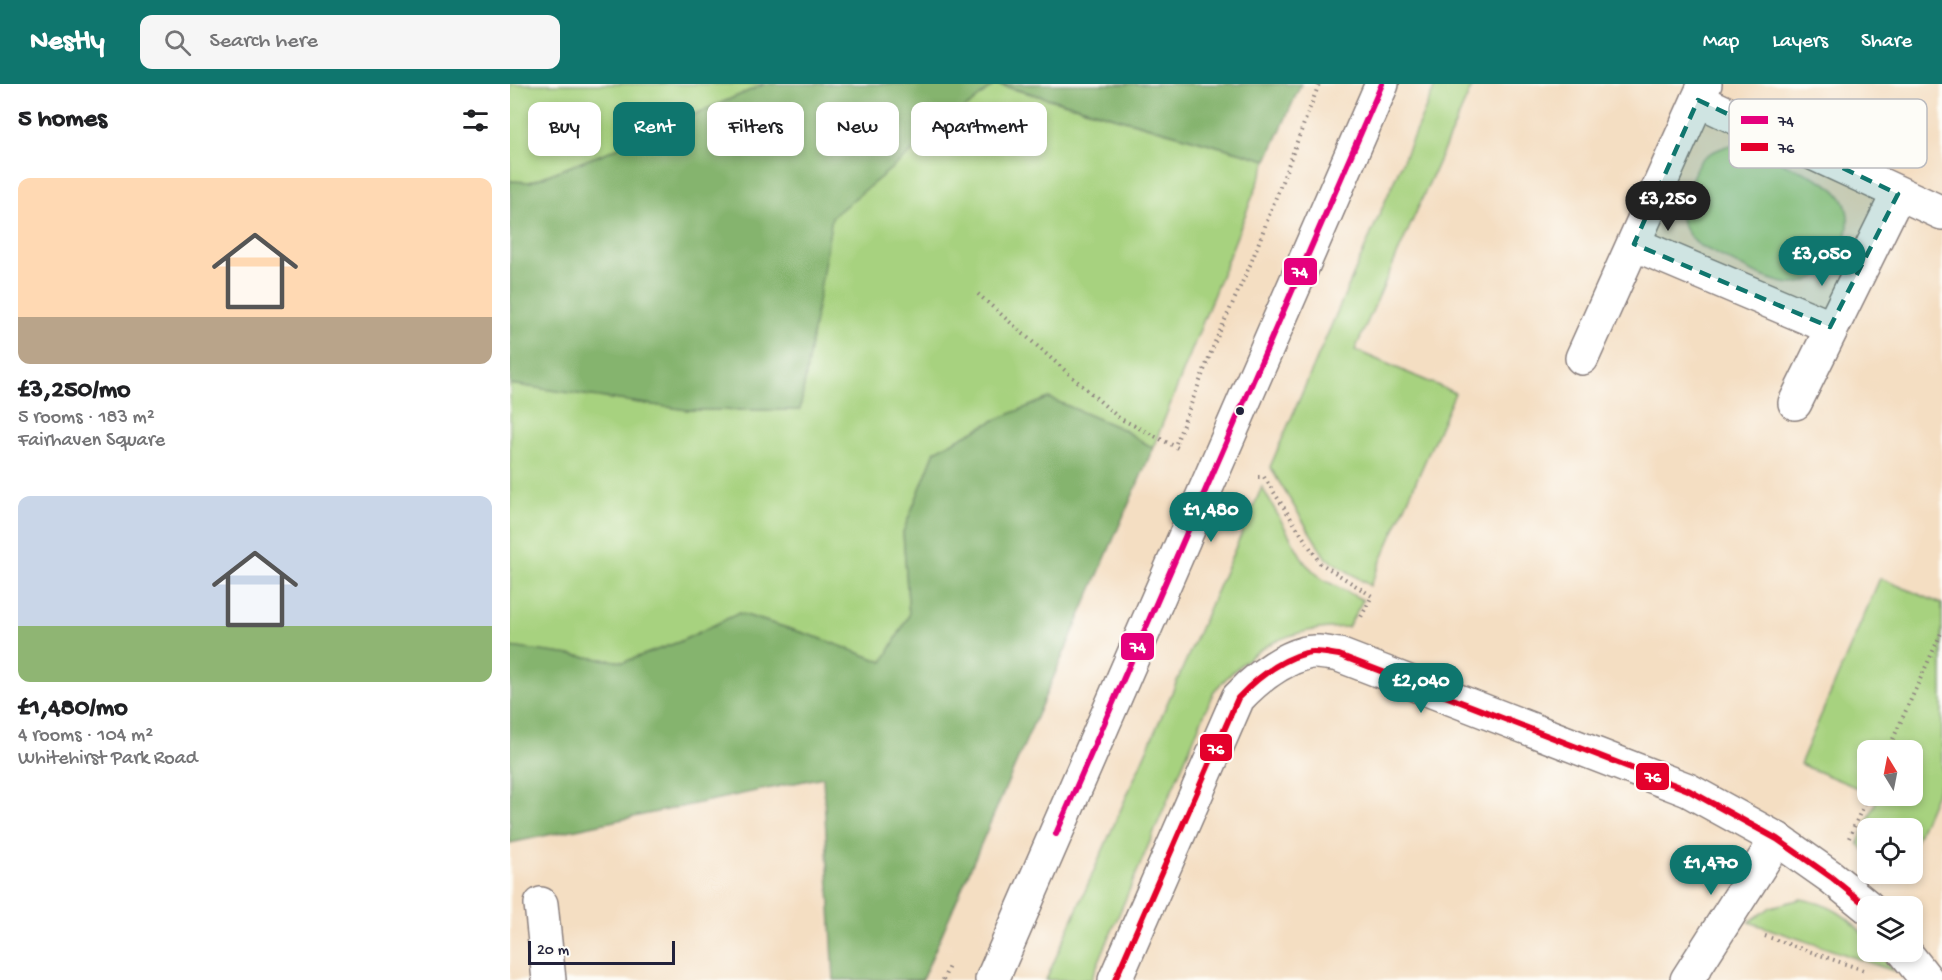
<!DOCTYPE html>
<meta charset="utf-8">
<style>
:root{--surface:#fff;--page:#f6f6f6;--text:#202124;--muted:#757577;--accent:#0f766e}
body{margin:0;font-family:"Gochi Hand",sans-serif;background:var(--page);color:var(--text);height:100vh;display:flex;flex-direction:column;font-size:22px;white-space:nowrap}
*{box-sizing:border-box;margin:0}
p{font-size:20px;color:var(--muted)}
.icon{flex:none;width:33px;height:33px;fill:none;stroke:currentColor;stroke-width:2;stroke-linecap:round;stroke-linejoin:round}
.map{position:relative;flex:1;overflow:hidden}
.panel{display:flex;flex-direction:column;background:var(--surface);width:510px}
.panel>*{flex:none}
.guide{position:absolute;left:18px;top:18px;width:570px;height:54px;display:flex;gap:12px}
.needle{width:39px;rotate:350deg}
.fabs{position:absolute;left:1347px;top:656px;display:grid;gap:12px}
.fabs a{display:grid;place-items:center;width:66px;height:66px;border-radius:12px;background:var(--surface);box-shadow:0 3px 9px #0003;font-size:30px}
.scale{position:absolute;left:18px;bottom:15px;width:147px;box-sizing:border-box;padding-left:6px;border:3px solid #22223b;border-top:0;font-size:16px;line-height:21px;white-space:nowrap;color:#22223b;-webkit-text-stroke:4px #fdfcf7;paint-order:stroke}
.price{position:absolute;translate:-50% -51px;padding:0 14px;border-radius:21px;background:var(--accent);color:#fff;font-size:20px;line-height:39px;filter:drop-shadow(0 2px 3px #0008)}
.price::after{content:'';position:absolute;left:50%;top:36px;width:18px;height:14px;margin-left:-9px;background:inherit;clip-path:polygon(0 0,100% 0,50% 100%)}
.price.selected{background:#222;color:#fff}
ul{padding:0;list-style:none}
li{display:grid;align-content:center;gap:12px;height:318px;padding:0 18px}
li span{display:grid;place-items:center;height:186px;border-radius:12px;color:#555}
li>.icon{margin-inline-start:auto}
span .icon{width:108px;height:108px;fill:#fffc;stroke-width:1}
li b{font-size:26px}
h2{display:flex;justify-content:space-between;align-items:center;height:72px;padding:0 18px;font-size:26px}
.pill{padding:0 21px;border-radius:12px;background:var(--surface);box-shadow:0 3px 9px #0003;font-size:21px;line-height:54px}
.pill.selected{background:var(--accent);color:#fff}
header{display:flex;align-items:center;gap:36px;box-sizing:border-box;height:84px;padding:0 30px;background:var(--accent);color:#fff}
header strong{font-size:28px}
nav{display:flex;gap:33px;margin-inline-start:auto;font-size:21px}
.search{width:420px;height:54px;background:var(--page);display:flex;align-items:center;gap:15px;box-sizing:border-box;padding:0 21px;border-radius:12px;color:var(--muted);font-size:22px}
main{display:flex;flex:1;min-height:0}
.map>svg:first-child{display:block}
</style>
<header>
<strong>Nestly</strong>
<div class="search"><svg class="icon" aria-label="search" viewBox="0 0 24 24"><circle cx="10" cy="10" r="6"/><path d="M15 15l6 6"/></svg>Search here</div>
<nav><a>Map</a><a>Layers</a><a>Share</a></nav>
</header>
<main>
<section class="panel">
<h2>5 homes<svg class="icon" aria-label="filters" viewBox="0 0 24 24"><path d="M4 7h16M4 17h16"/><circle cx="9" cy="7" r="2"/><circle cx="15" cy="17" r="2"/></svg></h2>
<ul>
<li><span style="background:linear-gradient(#ffd9b3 75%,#b9a48a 0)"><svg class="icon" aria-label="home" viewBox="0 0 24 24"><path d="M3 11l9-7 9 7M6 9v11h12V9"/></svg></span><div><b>£3,250/mo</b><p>5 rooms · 183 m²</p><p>Fairhaven Square</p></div></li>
<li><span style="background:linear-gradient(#c9d6e8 70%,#8fb573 0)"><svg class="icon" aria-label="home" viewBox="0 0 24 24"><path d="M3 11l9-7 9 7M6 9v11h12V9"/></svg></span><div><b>£1,480/mo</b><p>4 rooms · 104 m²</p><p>Whitehirst Park Road</p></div></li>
</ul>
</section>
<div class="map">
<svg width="1432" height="896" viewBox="0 0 1432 896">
<rect width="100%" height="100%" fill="#fdfcf7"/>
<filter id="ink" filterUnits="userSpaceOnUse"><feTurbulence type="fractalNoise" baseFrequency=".0167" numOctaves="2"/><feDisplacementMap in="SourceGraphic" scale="12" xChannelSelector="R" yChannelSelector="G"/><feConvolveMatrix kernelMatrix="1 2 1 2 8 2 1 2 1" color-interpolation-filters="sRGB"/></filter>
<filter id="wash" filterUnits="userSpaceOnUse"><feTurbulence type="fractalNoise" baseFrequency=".008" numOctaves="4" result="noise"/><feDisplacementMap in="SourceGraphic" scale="24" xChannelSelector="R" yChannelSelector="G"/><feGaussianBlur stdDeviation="1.35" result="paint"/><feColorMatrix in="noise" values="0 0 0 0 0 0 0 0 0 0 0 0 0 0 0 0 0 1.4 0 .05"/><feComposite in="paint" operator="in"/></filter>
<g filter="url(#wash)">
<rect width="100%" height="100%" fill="#f4dec2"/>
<!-- green -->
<g fill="#a7d27f" stroke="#647a5d" stroke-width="1.5">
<polygon points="0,0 255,0 100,67 20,98 0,97"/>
<polygon points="485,0 757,76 643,364 612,345 539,314 485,336 425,367 393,448 399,531 373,578 309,554 229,529 169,558 114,578 0,563 0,300 178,326 290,326 321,133"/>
<polygon points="926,0 963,0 845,266 945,309 860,502 815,473 760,383"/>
<path d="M1217 62C1240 61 1257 71 1277 81 1294 89 1317 96 1329 110 1357 144 1317 208 1274 199 1246 193 1217 174 1190 162 1165 141 1166 123 1181 96 1184 90 1187 80 1192 75 1198 69 1209 65 1217 62Z"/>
<path d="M752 403 795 479 812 495 853 516 838 543C776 544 745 562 704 607L581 896H536Z"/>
<polygon points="1370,494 1432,520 1432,695 1403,763 1402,744 1358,744 1357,769 1348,759 1368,713 1365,711 1402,711 1402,666 1358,666 1357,708 1290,680"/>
<path d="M1291 815C1320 820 1339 832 1357 855L1358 867H1368L1384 887 1239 838 1261 823Z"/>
</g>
<!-- forest -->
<g fill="#85b46e" stroke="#546b54" stroke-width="1.5">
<polygon points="255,0 485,0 322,133 290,326 178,326 0,300 0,97 20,98 100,67"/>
<polygon points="488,0 791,0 757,76"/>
<polygon points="539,314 612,345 643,364 412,896 324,896 313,693 0,759 0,563 114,578 169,558 229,529 309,554 373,578 399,531 393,448 425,367 485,336"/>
</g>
</g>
<g filter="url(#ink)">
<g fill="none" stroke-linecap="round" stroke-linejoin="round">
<defs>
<g id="minor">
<polyline points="1188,16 1432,129"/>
<polyline points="1124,160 1320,243"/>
<polyline points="1072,274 1195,0"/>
<polyline points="1285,319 1388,110"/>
<polyline points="31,820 39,896"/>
<polyline points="1394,867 1417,896"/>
<path d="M605 896 728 614C746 595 770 576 796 569 805 566 820 570 829 571L1178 706 1267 755 1321 793 1358 823"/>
<polyline points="1177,896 1267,755"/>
</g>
<polyline id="tertiary" points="482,896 872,0"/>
</defs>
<!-- minor casing -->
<use href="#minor" stroke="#8b807e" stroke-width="36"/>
<!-- tertiary casing -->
<use href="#tertiary" stroke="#8b807e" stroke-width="36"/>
<!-- path -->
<g stroke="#8b807e" stroke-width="4" stroke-dasharray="1.5 4.5" stroke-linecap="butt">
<polyline points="468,210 609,334 668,364"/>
<polyline points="666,359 705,258 741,179 809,0"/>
<polyline points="748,393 754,393 810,479 862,512 850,535"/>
<polyline points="1378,666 1432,547"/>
<polyline points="1339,754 1358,711"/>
<polyline points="1255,852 1356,887"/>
<polyline points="433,896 440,880"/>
</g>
<!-- minor -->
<use href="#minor" stroke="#fff" stroke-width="33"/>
<!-- tertiary -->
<use href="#tertiary" stroke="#fff" stroke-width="33"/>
<defs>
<polyline id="bus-1" points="546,750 872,0"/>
<path id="bus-2" d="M605 896 728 614C746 595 770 576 796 569 805 566 820 570 829 571L1178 706 1267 755 1321 793 1358 823"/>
</defs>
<!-- bus-1 casing -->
<use href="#bus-1" stroke="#fdfcf7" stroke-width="10"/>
<!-- bus-2 casing -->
<use href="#bus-2" stroke="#fdfcf7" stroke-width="10"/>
<!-- bus-1 -->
<use href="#bus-1" stroke="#e5007d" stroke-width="6"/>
<!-- bus-2 -->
<use href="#bus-2" stroke="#e4002b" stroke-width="6"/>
</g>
</g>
<!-- marked area -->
<path fill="#0f766e" fill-opacity="0.2" stroke="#0f766e" stroke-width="4.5" stroke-dasharray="12 8" stroke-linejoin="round" d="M1188 16 1388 110 1320 243 1124 160Z"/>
<!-- markers -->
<circle fill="#22223b" stroke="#fdfcf7" stroke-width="2" cx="730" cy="327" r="5"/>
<!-- legend -->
<rect x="1219" y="15" width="198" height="69" rx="9" fill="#fdfcf7" stroke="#bbbbbf" stroke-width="1.5"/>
<rect x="1231" y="32" width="27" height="8" fill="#e5007d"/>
<rect x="1231" y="59" width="27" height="8" fill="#e4002b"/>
<g font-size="16" fill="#22223b">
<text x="1268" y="42">74</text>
<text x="1268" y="69">76</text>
</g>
<g stroke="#fdfcf7" stroke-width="2">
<rect x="773" y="173" width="35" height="29" rx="6" fill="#e5007d"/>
<rect x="610" y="548" width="35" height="29" rx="6" fill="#e5007d"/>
<rect x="689" y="649" width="34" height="29" rx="6" fill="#e4002b"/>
<rect x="1125" y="678" width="35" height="29" rx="6" fill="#e4002b"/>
</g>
<g font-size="16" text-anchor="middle" font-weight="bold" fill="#fff">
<text x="790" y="193">74</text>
<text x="628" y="568">74</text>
<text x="706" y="670">76</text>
<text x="1143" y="698">76</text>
</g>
</svg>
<div class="fabs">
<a><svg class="needle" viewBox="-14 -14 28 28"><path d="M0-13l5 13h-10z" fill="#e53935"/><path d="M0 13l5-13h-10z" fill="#757577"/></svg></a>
<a><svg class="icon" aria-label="locate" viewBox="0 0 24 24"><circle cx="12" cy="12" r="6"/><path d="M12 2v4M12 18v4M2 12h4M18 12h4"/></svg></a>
<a><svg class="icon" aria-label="layers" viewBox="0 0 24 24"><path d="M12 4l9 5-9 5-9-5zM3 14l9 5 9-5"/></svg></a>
</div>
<div class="scale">20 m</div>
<b class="price selected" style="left:1158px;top:148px">£3,250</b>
<b class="price" style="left:1312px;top:203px">£3,050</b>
<b class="price" style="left:701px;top:459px">£1,480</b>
<b class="price" style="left:911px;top:630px">£2,040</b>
<b class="price" style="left:1201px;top:812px">£1,470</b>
<div class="guide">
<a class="pill">Buy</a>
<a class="pill selected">Rent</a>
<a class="pill">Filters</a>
<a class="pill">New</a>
<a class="pill">Apartment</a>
</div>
</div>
</main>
